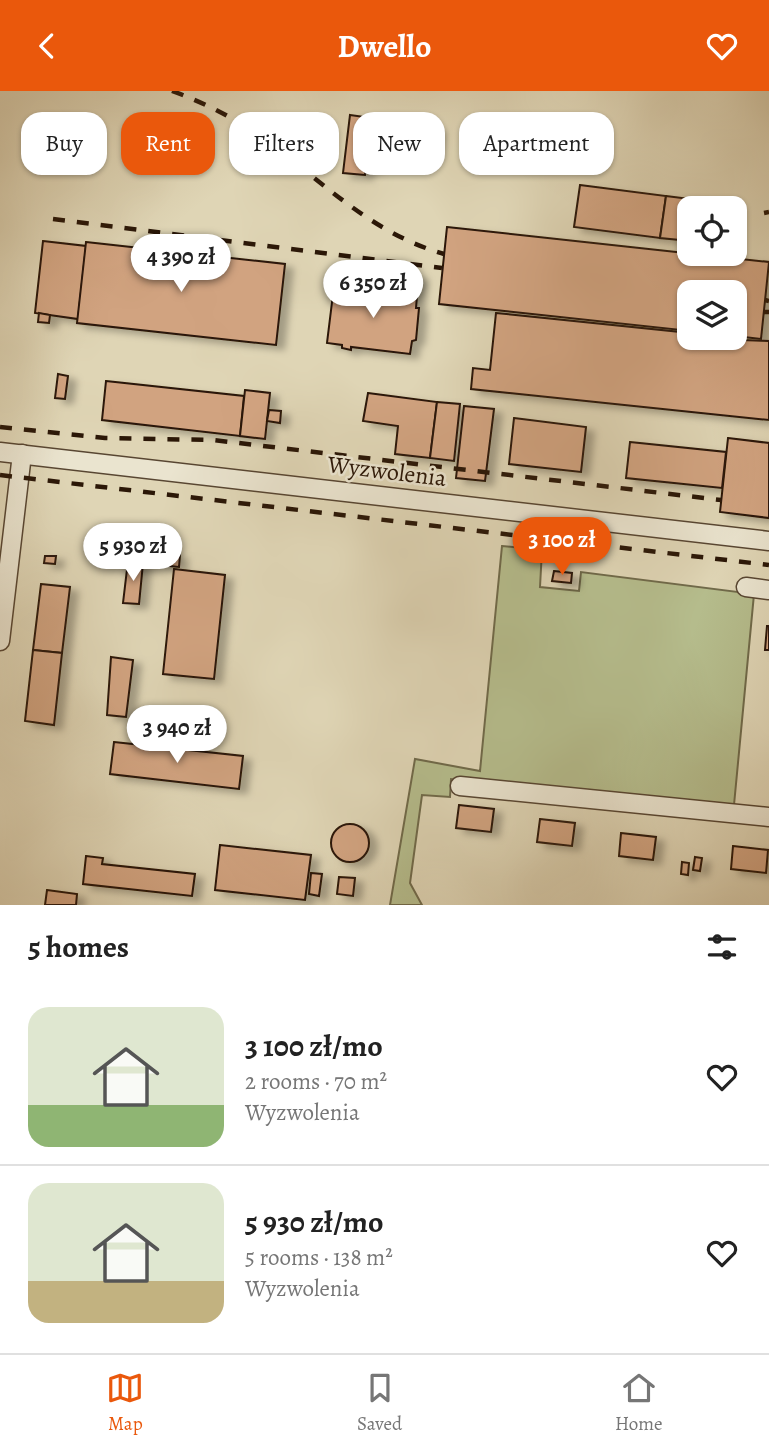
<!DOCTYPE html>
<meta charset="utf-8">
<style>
:root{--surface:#fff;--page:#f2f2f2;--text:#222;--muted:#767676;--line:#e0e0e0;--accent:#ea580c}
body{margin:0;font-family:Alegreya,serif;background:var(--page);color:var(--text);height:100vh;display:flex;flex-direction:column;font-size:26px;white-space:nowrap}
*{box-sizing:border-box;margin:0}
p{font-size:23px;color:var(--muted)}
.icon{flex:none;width:38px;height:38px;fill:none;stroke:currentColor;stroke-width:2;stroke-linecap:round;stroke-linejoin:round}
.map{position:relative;height:814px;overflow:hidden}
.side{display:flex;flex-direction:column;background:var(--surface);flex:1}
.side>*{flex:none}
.hud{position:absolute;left:21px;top:21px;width:728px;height:63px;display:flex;gap:14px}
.controls{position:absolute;left:677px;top:105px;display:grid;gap:14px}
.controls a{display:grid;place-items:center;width:70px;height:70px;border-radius:14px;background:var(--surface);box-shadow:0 2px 5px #0004;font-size:35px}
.price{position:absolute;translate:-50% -60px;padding:0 16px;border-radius:24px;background:#fff;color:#222;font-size:23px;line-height:46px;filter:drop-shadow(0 2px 4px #0008)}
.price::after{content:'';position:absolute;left:50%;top:42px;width:21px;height:16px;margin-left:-10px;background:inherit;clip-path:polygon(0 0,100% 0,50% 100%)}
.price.active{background:var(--accent);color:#fff}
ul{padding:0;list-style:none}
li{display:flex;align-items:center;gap:21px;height:175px;padding:0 28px}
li+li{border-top:2px solid var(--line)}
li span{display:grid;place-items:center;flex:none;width:196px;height:140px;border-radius:21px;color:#555}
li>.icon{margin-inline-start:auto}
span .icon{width:84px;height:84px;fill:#fffc;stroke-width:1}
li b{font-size:30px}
h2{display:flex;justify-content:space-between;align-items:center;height:84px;padding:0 28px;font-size:30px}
.pill{padding:0 24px;border-radius:21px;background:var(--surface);box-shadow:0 2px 5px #0004;font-size:24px;line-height:63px}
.pill.active{background:var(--accent);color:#fff}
header{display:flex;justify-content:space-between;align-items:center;height:91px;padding:0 28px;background:var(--accent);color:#fff;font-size:32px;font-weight:700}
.tab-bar{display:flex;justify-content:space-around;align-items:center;height:98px;border-top:2px solid var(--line);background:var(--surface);font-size:19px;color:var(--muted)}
.tab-bar a{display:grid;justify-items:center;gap:4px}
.tab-bar .active{color:var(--accent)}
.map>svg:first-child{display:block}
</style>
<header><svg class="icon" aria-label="back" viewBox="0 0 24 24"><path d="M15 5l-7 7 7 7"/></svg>Dwello<svg class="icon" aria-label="heart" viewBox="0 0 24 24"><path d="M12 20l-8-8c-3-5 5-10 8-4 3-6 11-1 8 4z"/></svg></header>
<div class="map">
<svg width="769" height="814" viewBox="0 0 769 814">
<defs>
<filter id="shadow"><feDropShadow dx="8" dy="4.5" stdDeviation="3.5" flood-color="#0004"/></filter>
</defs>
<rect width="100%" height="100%" fill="#dfd5b5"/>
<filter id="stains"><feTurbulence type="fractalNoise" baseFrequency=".00286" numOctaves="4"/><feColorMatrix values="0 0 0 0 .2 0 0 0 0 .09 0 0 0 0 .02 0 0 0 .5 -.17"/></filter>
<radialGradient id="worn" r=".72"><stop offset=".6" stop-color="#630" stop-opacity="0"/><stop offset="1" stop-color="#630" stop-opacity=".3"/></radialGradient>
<!-- green -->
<polygon fill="#b5bc8c" stroke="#706a4a" stroke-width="2" points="502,455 542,459 540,496 579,500 581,481 754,503 734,714 451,688 450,706 422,704 410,792 422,814 390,814 415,668 480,680"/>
<!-- building -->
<g fill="#d1a380" stroke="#2b1707" stroke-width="2" filter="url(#shadow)">
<polygon points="350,24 372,27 365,84 343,82"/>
<polygon points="372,27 379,27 373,77 366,75"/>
<polygon points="407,33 437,37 434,64 403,60"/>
<polygon points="580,94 666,105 660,147 574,136"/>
<polygon points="666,105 714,111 713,117 690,117 690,150 660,147"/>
<polygon points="447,136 769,171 761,248 735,245 735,201 690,201 690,240 439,213"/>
<polygon points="43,150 86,155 78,228 35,222"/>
<polygon points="86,151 285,173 276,254 77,232"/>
<polygon points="361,178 420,185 417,205 358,199"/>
<polygon points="334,195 417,205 416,217 419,217 416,249 412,250 410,263 351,256 351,259 342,257 342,254 327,252"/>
<polygon points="39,222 50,224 49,232 38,231"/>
<polygon points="496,222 690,242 690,247 769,250 769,329 471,298 473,277 490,279"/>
<polygon points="58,283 68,285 65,308 55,307"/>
<polygon points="106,290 244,305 240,345 102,329"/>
<polygon points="245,299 270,302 265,348 240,345"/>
<polygon points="368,302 437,311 430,367 395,363 398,335 363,330"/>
<polygon points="437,311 460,313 454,370 430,367"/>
<polygon points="464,315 494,318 485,390 456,387"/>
<polygon points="269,319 281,320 280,332 267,330"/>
<polygon points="514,327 586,336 581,381 509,373"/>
<polygon points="728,347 769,352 769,427 720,421"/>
<polygon points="630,351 726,361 722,397 626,387"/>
<polygon points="162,462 180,464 179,476 160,474"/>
<polygon points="45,465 56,465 55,473 44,472"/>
<polygon points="128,470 143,472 139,513 123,512"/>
<polygon points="174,478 225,484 214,588 163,583"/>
<polygon points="554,480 572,482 571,492 552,490"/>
<polygon points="41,493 70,496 62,562 33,559"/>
<polygon points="767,535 769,535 769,559 765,559"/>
<polygon points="33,559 62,562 54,634 25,630"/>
<polygon points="111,566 133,569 126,626 107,624"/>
<polygon points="114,651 243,665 239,698 110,683"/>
<polygon points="459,714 494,718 491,741 456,737"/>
<polygon points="540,728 575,732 572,755 537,751"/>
<circle cx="350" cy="752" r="19"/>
<polygon points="621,742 656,746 653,769 619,765"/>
<polygon points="220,754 311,764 305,809 215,799"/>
<polygon points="733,755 768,759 766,782 731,778"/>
<polygon points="86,765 103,767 102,773 195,783 192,805 83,793"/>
<polygon points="695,766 702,767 700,780 693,779"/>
<polygon points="682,771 689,772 688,784 681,783"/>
<polygon points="311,782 322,783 319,805 309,803"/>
<polygon points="339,786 355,787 353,805 337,803"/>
<polygon points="47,799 77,803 76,814 45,814"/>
</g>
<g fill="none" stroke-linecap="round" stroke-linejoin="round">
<defs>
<g id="minor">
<polyline points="0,361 769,450"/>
<polyline points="746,496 769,499"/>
<polyline points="0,550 22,363"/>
<polyline points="460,695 769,726"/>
</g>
</defs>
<!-- minor casing -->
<use href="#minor" stroke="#584632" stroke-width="21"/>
<!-- minor -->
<use href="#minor" stroke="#eae4cf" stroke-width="18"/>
<!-- rail -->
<g stroke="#2b1707" stroke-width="4.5" stroke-dasharray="12 12" stroke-linecap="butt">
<path d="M172 0C205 12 235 27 263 48 323 90 370 142 444 163"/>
<polyline points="764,122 769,121"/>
<polyline points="53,128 442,177"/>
<polyline points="765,209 769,210"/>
<polyline points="764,221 769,221"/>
<polyline points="0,336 105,347 213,349 721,409"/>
<polyline points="0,384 769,474"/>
</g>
</g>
<g text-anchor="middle" stroke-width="5" stroke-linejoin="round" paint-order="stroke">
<!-- street labels -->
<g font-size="24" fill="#2b1707" stroke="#eae4cf">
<text transform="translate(387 380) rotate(7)" y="8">Wyzwolenia</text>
</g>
</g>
<rect width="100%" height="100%" filter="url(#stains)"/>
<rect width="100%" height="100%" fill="url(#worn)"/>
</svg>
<div class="controls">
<a><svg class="icon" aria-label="locate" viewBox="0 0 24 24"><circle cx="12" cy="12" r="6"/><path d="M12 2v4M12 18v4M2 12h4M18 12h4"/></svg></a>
<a><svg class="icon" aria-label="layers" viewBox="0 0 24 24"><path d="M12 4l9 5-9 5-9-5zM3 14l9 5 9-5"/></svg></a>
</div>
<b class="price" style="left:181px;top:203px">4 390 zł</b>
<b class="price" style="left:373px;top:229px">6 350 zł</b>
<b class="price active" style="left:562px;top:486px">3 100 zł</b>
<b class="price" style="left:133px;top:492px">5 930 zł</b>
<b class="price" style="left:177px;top:674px">3 940 zł</b>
<div class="hud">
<a class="pill">Buy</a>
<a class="pill active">Rent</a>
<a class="pill">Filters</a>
<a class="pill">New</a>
<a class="pill">Apartment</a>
</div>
</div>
<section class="side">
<h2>5 homes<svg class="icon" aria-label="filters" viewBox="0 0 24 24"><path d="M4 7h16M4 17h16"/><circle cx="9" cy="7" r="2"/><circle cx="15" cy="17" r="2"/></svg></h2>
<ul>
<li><span style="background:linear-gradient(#dfe7d0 70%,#8fb573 0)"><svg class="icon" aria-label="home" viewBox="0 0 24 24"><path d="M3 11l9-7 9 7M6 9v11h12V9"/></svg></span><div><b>3 100 zł/mo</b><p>2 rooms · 70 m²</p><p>Wyzwolenia</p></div><svg class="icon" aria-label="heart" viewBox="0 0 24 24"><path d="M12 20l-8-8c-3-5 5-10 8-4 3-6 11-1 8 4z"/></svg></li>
<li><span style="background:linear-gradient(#dfe7d0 70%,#c2b280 0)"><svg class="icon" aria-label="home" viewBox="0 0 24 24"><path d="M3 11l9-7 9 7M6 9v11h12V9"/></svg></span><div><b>5 930 zł/mo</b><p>5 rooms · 138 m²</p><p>Wyzwolenia</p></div><svg class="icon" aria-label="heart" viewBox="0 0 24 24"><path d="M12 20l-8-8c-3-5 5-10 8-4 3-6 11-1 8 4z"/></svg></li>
</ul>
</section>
<nav class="tab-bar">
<a class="active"><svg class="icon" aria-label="map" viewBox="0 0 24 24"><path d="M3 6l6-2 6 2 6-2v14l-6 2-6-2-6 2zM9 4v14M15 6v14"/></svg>Map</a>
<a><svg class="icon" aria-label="saved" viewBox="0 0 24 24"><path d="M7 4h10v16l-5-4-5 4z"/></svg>Saved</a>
<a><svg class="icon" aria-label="home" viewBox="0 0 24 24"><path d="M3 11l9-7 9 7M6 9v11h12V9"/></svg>Home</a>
</nav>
